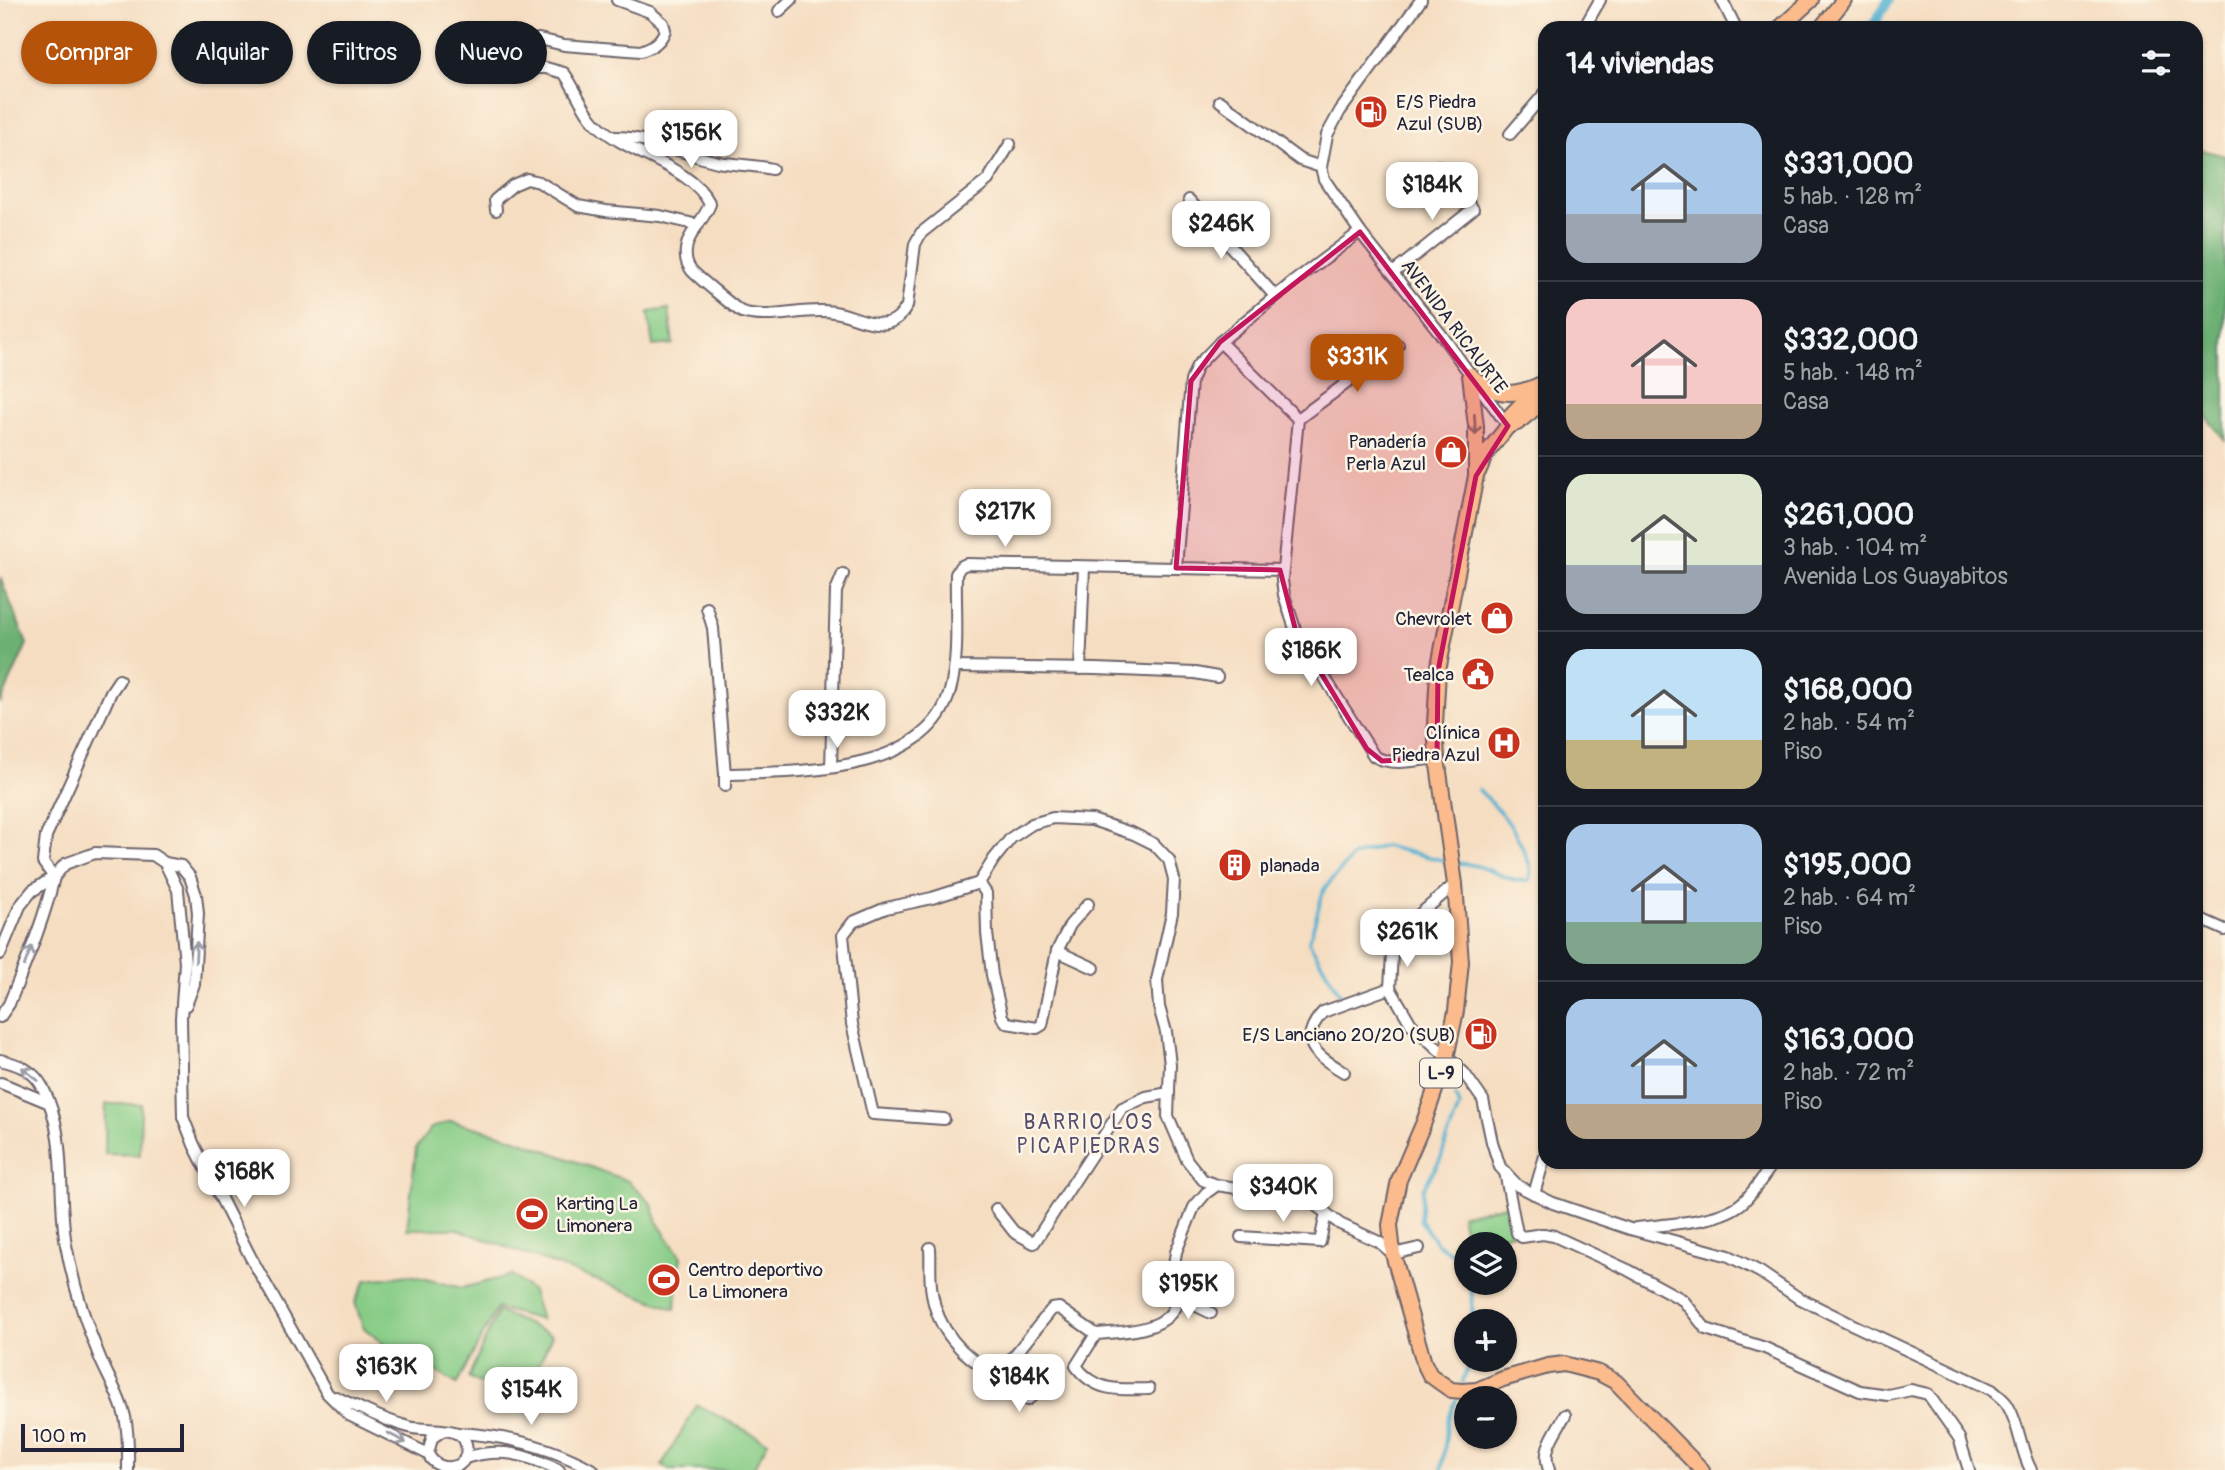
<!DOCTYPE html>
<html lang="es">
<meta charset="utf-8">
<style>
:root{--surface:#171b24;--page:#242831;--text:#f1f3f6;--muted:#9ea1a6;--line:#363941;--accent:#b45309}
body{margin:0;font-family:Pangolin,sans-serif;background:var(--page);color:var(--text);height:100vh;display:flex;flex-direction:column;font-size:26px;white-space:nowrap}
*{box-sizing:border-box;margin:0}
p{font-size:23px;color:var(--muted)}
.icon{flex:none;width:38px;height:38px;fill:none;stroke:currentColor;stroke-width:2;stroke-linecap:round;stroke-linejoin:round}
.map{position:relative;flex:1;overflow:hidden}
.sheet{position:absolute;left:1538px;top:21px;width:665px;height:1148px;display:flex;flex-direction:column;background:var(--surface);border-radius:21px;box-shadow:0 2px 5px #0004}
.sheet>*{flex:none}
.banner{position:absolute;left:21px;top:21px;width:665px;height:63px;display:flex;gap:14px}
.controls{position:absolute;left:1454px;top:1232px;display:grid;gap:14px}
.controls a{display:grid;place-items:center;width:63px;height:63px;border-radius:50%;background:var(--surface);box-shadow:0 2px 5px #0004;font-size:35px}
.scale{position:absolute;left:21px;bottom:18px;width:163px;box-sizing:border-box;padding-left:7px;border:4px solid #22223b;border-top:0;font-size:19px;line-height:24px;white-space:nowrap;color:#22223b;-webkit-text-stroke:5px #fcf5e5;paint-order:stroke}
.price{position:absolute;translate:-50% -60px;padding:0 16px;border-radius:14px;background:#fff;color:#222;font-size:23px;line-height:46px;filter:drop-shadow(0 2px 4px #0008)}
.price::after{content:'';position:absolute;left:50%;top:42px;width:21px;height:16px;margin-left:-10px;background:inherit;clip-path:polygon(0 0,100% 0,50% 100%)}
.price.selected{background:var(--accent);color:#fff}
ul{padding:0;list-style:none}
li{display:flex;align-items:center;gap:21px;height:175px;padding:0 28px}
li+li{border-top:2px solid var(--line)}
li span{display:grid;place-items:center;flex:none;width:196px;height:140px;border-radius:21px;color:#555}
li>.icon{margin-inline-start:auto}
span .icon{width:84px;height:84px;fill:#fffc;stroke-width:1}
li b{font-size:30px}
h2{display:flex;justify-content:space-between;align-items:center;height:84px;padding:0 28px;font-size:30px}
.chip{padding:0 24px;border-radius:32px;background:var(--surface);box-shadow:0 2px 5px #0004;font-size:24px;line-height:63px}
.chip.selected{background:var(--accent);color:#fff}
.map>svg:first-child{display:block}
</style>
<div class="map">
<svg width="2225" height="1470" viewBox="0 0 2225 1470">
<rect width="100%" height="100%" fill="#fcf5e5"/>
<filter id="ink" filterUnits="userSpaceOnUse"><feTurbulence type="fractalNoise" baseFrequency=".0143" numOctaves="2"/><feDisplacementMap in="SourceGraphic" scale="14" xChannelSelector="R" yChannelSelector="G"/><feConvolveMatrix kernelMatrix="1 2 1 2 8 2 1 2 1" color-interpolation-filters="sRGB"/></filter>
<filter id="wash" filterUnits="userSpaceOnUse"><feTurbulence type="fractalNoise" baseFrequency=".00686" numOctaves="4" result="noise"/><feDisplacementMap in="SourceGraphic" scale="28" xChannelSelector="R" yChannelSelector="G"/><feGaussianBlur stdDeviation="1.57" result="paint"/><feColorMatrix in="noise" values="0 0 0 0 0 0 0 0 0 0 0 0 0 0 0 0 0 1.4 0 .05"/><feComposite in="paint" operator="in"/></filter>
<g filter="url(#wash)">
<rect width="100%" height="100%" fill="#f5ddc1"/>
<!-- green -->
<g fill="#86cc86" stroke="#547760" stroke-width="2">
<polygon points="669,309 673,344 653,346 648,312"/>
<polygon points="106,1104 141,1104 140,1155 105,1154"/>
<polygon points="451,1121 508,1136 628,1181 651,1203 659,1225 681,1257 675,1309 457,1229 407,1229 416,1148 431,1128"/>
<polygon points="1510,1204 1516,1232 1467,1243 1461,1215"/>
<polygon points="410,1275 462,1288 512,1275 532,1291 541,1320 497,1308 457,1384 429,1367 401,1359 363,1327 355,1302 366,1280"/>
<polygon points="498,1311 552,1335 522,1401 468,1378"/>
<polygon points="697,1405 768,1442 752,1470 669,1470 662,1465"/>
</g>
<!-- forest -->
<g fill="#6cb073" stroke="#476957" stroke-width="2">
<polygon points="2196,148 2225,156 2225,440 2196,405"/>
<polygon points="0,577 27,644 0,704"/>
</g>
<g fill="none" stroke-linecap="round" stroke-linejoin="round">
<!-- stream -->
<g stroke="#52b1d1" stroke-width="3.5">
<path d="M1457 863C1464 864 1473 864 1480 867 1496 872 1510 882 1528 881 1534 869 1528 861 1523 849 1512 823 1499 810 1479 790"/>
<polyline points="1344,1001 1309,942 1324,889 1353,856 1384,846 1446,861"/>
<polyline points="1456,1096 1459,1107 1446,1142 1441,1158 1423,1189 1420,1220 1437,1244 1466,1262"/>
<polyline points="1471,1283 1473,1321"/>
<polyline points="1463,1382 1469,1360"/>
<polyline points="1442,1470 1448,1420 1456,1400"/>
</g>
<!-- canal -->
<polyline stroke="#52b1d1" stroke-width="10" points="1871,28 1889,0"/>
</g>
</g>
<g filter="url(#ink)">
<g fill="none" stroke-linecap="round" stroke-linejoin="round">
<defs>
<g id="minor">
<path d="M617 0 650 12 663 23 665 30C661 42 652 47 641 51L564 45 539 39 524 44 522 62 527 68H546L564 73C576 89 584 114 600 127 630 155 691 166 710 204 704 221 683 237 686 257 686 262 689 267 692 271 698 277 737 310 742 312 771 321 805 307 834 312 850 314 870 326 887 323 896 321 903 313 907 306L915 244 921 233 988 180 1010 144"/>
<polyline points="1421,0 1340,111 1327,135 1321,167 1324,179 1360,232 1440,333 1508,426"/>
<polyline points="1722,0 1736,28"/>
<polyline points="779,11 791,0"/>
<polyline points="1584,28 1600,0"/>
<polyline points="1220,101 1300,160 1321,167"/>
<polyline points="1510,134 1545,93"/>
<path d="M617 137C655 138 682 154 718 162 736 165 754 165 772 169"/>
<polyline points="1189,200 1275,296"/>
<polyline points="496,210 495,200 513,185 527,179 539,182 578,206 606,211 660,216 698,225"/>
<polyline points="1393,273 1473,209 1438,166"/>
<polyline points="1220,342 1298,419"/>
<path d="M1398 345 1298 419 1282 580 1284 595 1296 632 1374 756C1392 767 1417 760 1437 758"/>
<polyline points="1282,570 1176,568 1191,381 1197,366 1220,342 1293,282 1360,232"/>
<polyline points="707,608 713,628 725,774"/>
<polyline points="955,667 1096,669 1195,673 1217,677"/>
<polyline points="1080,669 1084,567"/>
<polyline points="831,767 836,591 843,574"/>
<path d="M725 786V774C795 772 927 775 950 691 960 654 955 612 956 574L960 567 966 564 1176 568"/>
<polyline points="165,863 178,890 185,963 181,1018 183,1117 194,1145 250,1256 327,1393 349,1415 428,1454"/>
<path d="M1455 884 1405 927 1392 954 1390 988 1411 1024 1464 1073 1483 1100 1492 1142 1500 1167 1518 1186 1553 1203 1630 1229 1729 1256 1760 1272 1797 1297 1847 1322 1992 1390C1997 1395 2005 1400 2008 1406 2020 1426 2020 1450 2031 1470"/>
<polyline points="1088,904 1070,925 1057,951 1042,1025 1037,1028 1007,1023 1002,1017 992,975 987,933 986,893 979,883 994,859 1011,838 1032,824 1053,818 1092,820 1134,834 1154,844 1169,860 1174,879 1172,913 1157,980 1159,1007 1166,1032 1170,1064 1168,1116 1187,1160 1203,1180 1217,1185 1269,1193 1314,1204 1340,1224 1379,1242 1393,1254 1419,1248"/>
<polyline points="2196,917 2225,930"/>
<polyline points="1057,951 1094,968"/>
<polyline points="0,954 20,906 32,891 54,877 65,864 95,853 153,855 165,863 181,866 190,877 196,895 198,913 194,984 186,1005"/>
<path d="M0 1017 9 1004C26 962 44 921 54 877L43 862 46 836 111 692 119 680"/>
<path d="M0 1060C18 1064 34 1070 43 1088 68 1137 57 1192 66 1245 73 1283 85 1322 100 1358 108 1377 120 1396 125 1417 129 1434 128 1453 128 1470"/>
<path d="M1344 1072C1318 1056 1295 1043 1323 1012L1390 988"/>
<polyline points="1,1083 47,1102"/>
<polyline points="944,1119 873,1114 852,1024 843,935 853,922 886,908 932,898 979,883"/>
<polyline points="1505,1172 1517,1233 1522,1237 1543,1234 1554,1236 1628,1270 1683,1300 1706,1329 1765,1348 1860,1391 1888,1395 1911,1390 1928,1394 1959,1438 1969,1470"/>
<polyline points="1534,1194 1545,1156"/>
<polyline points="996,1209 1014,1232 1034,1243 1122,1108 1146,1097 1169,1093"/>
<path d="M1636 1228C1666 1224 1720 1223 1743 1202 1755 1191 1764 1175 1774 1162"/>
<polyline points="1241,1237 1320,1242 1326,1213"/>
<path d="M930 1248C931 1262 929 1278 932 1293 937 1329 963 1358 995 1373L1005 1367 1052 1309 1059 1308 1096 1334"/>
<polyline points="1180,1298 1211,1313"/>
<polyline points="995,1373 1007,1388 1027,1400 1050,1382"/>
<path d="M1149 1389C1119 1390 1095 1392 1076 1366L1096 1334C1118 1332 1156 1332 1171 1313 1174 1309 1177 1303 1180 1298L1174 1265 1176 1252 1194 1207 1206 1193 1217 1185"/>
<path d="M336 1397C362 1409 385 1421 413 1428 425 1430 447 1428 457 1433 469 1439 470 1457 459 1465 446 1470 434 1466 428 1454L432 1438 442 1431"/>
<path d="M456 1433C504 1435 550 1446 593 1470"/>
<path d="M465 1458C501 1447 525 1454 559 1470"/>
<path d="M1549 1470C1541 1449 1555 1434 1565 1415"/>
</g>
<g id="major">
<polyline points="1780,28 1811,0"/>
<polyline points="1821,28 1844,0"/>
<polyline points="1470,375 1476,426 1476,476 1438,671 1435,724 1437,758 1455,884 1461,962 1456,1011 1446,1058 1424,1122 1399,1180 1390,1225 1393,1254 1424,1363 1430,1375 1441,1383 1451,1390 1462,1391 1477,1390 1503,1379 1548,1366 1564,1364 1599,1373 1616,1382 1702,1470"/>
<path d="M1470 375C1494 396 1512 398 1541 384"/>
<polyline points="1508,426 1508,418 1537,388"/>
<polyline points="1508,426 1517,423 1545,400"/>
<polyline points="1478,472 1486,454 1508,426"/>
</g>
</defs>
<!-- minor casing -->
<use href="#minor" stroke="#6c636a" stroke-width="14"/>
<!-- major casing -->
<use href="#major" stroke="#6c636a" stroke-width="18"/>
<!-- minor -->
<use href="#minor" stroke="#fff" stroke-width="10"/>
<!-- major -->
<use href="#major" stroke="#fbbb8c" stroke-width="14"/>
</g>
<!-- one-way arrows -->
<defs><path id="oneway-shaft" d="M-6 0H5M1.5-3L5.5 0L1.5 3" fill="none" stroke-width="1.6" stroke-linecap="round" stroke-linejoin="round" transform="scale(1.75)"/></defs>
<use stroke="#8e6e64" href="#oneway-shaft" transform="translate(1475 425) rotate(87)"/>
<g stroke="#9c9ca7">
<use href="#oneway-shaft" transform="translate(196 952) rotate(-87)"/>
<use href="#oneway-shaft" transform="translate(28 956) rotate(-69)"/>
<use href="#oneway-shaft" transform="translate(30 1074) rotate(-141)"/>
<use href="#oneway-shaft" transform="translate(397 1438) rotate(28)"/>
</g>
</g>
<!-- marked area -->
<path fill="#c2185b" fill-opacity="0.2" stroke="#c2185b" stroke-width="5" stroke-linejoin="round" d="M1360 232 1508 426 1476 476 1438 671 1437 758 1382 761 1367 749 1296 632 1280 570 1176 568 1191 381 1220 342Z"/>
<!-- icons -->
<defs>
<symbol id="fuel-disc" viewBox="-11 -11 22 22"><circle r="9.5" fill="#c8321e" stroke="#fcf5e5"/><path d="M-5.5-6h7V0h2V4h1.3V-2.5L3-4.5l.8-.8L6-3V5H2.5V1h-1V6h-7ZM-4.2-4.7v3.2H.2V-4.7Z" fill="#fff"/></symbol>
<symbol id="shop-disc" viewBox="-11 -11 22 22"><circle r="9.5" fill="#c8321e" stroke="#fcf5e5"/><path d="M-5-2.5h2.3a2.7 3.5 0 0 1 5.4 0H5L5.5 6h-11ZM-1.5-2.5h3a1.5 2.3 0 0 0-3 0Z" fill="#fff"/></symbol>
<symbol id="civic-disc" viewBox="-11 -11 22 22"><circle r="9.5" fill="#c8321e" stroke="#fcf5e5"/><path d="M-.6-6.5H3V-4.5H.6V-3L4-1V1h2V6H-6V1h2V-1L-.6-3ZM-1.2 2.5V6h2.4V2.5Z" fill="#fff"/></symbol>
<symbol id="hospital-disc" viewBox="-11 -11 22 22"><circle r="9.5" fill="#c8321e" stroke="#fcf5e5"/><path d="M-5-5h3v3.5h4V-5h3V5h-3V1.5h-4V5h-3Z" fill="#fff"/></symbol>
<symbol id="building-disc" viewBox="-11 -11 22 22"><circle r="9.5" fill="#c8321e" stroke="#fcf5e5"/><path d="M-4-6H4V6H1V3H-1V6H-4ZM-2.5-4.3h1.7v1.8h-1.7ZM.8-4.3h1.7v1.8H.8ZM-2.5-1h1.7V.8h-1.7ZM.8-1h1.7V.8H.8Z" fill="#fff"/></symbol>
<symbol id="stadium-disc" viewBox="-11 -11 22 22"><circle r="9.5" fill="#c8321e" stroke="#fcf5e5"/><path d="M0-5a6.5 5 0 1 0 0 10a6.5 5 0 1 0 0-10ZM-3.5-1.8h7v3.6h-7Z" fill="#fff"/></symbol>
</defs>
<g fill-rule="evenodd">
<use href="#fuel-disc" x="1352" y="93" width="38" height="38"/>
<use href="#shop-disc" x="1432" y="433" width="38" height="38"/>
<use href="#shop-disc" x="1478" y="599" width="38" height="38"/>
<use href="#civic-disc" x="1459" y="655" width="38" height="38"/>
<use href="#hospital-disc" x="1485" y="724" width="38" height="38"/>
<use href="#building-disc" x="1216" y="846" width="38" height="38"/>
<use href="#fuel-disc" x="1462" y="1015" width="38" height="38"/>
<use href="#stadium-disc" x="513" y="1195" width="38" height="38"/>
<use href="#stadium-disc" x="645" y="1261" width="38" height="38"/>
</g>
<g text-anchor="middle" stroke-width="5" stroke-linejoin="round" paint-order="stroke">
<!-- shield labels -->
<rect fill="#fcf5e5" stroke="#63616e" stroke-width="2" x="1420" y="1058.5" width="42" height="29" rx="5"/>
<g font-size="18" font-weight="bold" fill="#22223b">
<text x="1441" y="1079">L-9</text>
</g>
<!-- poi labels -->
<g font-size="19" fill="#22223b" stroke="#fcf5e5" text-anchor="end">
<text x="1396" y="108" text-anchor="start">E/S Piedra<tspan x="1396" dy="22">Azul (SUB)</tspan></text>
<text x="1426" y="448">Panadería<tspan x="1426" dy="22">Perla Azul</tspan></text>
<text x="1472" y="625">Chevrolet</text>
<text x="1454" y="681">Tealca</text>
<text x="1480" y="739">Clínica<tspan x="1480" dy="22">Piedra Azul</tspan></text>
<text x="1260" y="872" text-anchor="start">planada</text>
<text x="1456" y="1041">E/S Lanciano 20/20 (SUB)</text>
<text x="556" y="1210" text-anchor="start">Karting La<tspan x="556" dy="22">Limonera</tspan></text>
<text x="688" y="1276" text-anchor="start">Centro deportivo<tspan x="688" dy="22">La Limonera</tspan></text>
</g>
<!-- street labels -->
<g font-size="19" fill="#22223b" stroke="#fcf5e5">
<text transform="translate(1455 326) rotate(53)" y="7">AVENIDA RICAURTE</text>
</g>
<!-- neighbourhood labels -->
<g font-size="21" letter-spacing="2" fill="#564d6d" stroke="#fcf5e5">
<text x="1089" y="1129">BARRIO LOS<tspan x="1089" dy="24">PICAPIEDRAS</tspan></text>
</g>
</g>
</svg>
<div class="controls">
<a><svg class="icon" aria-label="layers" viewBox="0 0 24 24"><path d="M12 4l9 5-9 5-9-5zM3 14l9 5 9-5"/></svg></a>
<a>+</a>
<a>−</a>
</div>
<div class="scale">100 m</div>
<b class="price" style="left:691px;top:170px">$156K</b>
<b class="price" style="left:1432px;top:222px">$184K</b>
<b class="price" style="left:1221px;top:261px">$246K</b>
<b class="price selected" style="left:1357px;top:394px">$331K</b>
<b class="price" style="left:1005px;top:549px">$217K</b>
<b class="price" style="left:1311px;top:688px">$186K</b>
<b class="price" style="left:837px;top:750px">$332K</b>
<b class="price" style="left:1407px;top:969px">$261K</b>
<b class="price" style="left:244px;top:1209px">$168K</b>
<b class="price" style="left:1283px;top:1224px">$340K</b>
<b class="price" style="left:1188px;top:1321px">$195K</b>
<b class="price" style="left:386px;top:1404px">$163K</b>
<b class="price" style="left:1019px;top:1414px">$184K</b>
<b class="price" style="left:531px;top:1427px">$154K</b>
<div class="banner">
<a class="chip selected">Comprar</a>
<a class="chip">Alquilar</a>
<a class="chip">Filtros</a>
<a class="chip">Nuevo</a>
</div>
<section class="sheet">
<h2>14 viviendas<svg class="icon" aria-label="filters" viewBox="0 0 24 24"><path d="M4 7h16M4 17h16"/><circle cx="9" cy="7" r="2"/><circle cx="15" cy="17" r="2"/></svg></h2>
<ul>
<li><span style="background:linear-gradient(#a9c7e8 65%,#9aa5b1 0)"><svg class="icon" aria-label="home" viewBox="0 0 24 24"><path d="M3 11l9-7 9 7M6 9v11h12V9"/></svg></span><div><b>$331,000</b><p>5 hab. · 128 m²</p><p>Casa</p></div></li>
<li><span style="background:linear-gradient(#f6c9c9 75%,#b9a48a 0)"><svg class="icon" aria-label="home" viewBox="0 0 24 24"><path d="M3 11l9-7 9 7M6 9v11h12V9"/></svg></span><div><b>$332,000</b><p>5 hab. · 148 m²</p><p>Casa</p></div></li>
<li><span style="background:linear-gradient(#dfe7d0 65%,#9aa5b1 0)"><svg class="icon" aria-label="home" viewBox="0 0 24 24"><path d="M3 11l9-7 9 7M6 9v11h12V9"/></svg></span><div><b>$261,000</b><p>3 hab. · 104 m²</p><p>Avenida Los Guayabitos</p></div></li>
<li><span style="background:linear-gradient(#bfe0f5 65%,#c2b280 0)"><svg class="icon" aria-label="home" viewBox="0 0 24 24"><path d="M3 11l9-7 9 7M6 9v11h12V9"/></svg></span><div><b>$168,000</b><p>2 hab. · 54 m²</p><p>Piso</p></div></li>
<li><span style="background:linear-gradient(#a9c7e8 70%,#7fa58c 0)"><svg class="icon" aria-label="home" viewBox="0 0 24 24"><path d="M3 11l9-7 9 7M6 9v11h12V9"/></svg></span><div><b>$195,000</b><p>2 hab. · 64 m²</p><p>Piso</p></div></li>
<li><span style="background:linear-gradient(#a9c7e8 75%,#b9a48a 0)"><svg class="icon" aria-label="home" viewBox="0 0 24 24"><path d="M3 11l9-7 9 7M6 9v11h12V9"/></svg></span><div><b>$163,000</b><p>2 hab. · 72 m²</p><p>Piso</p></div></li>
</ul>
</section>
</div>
